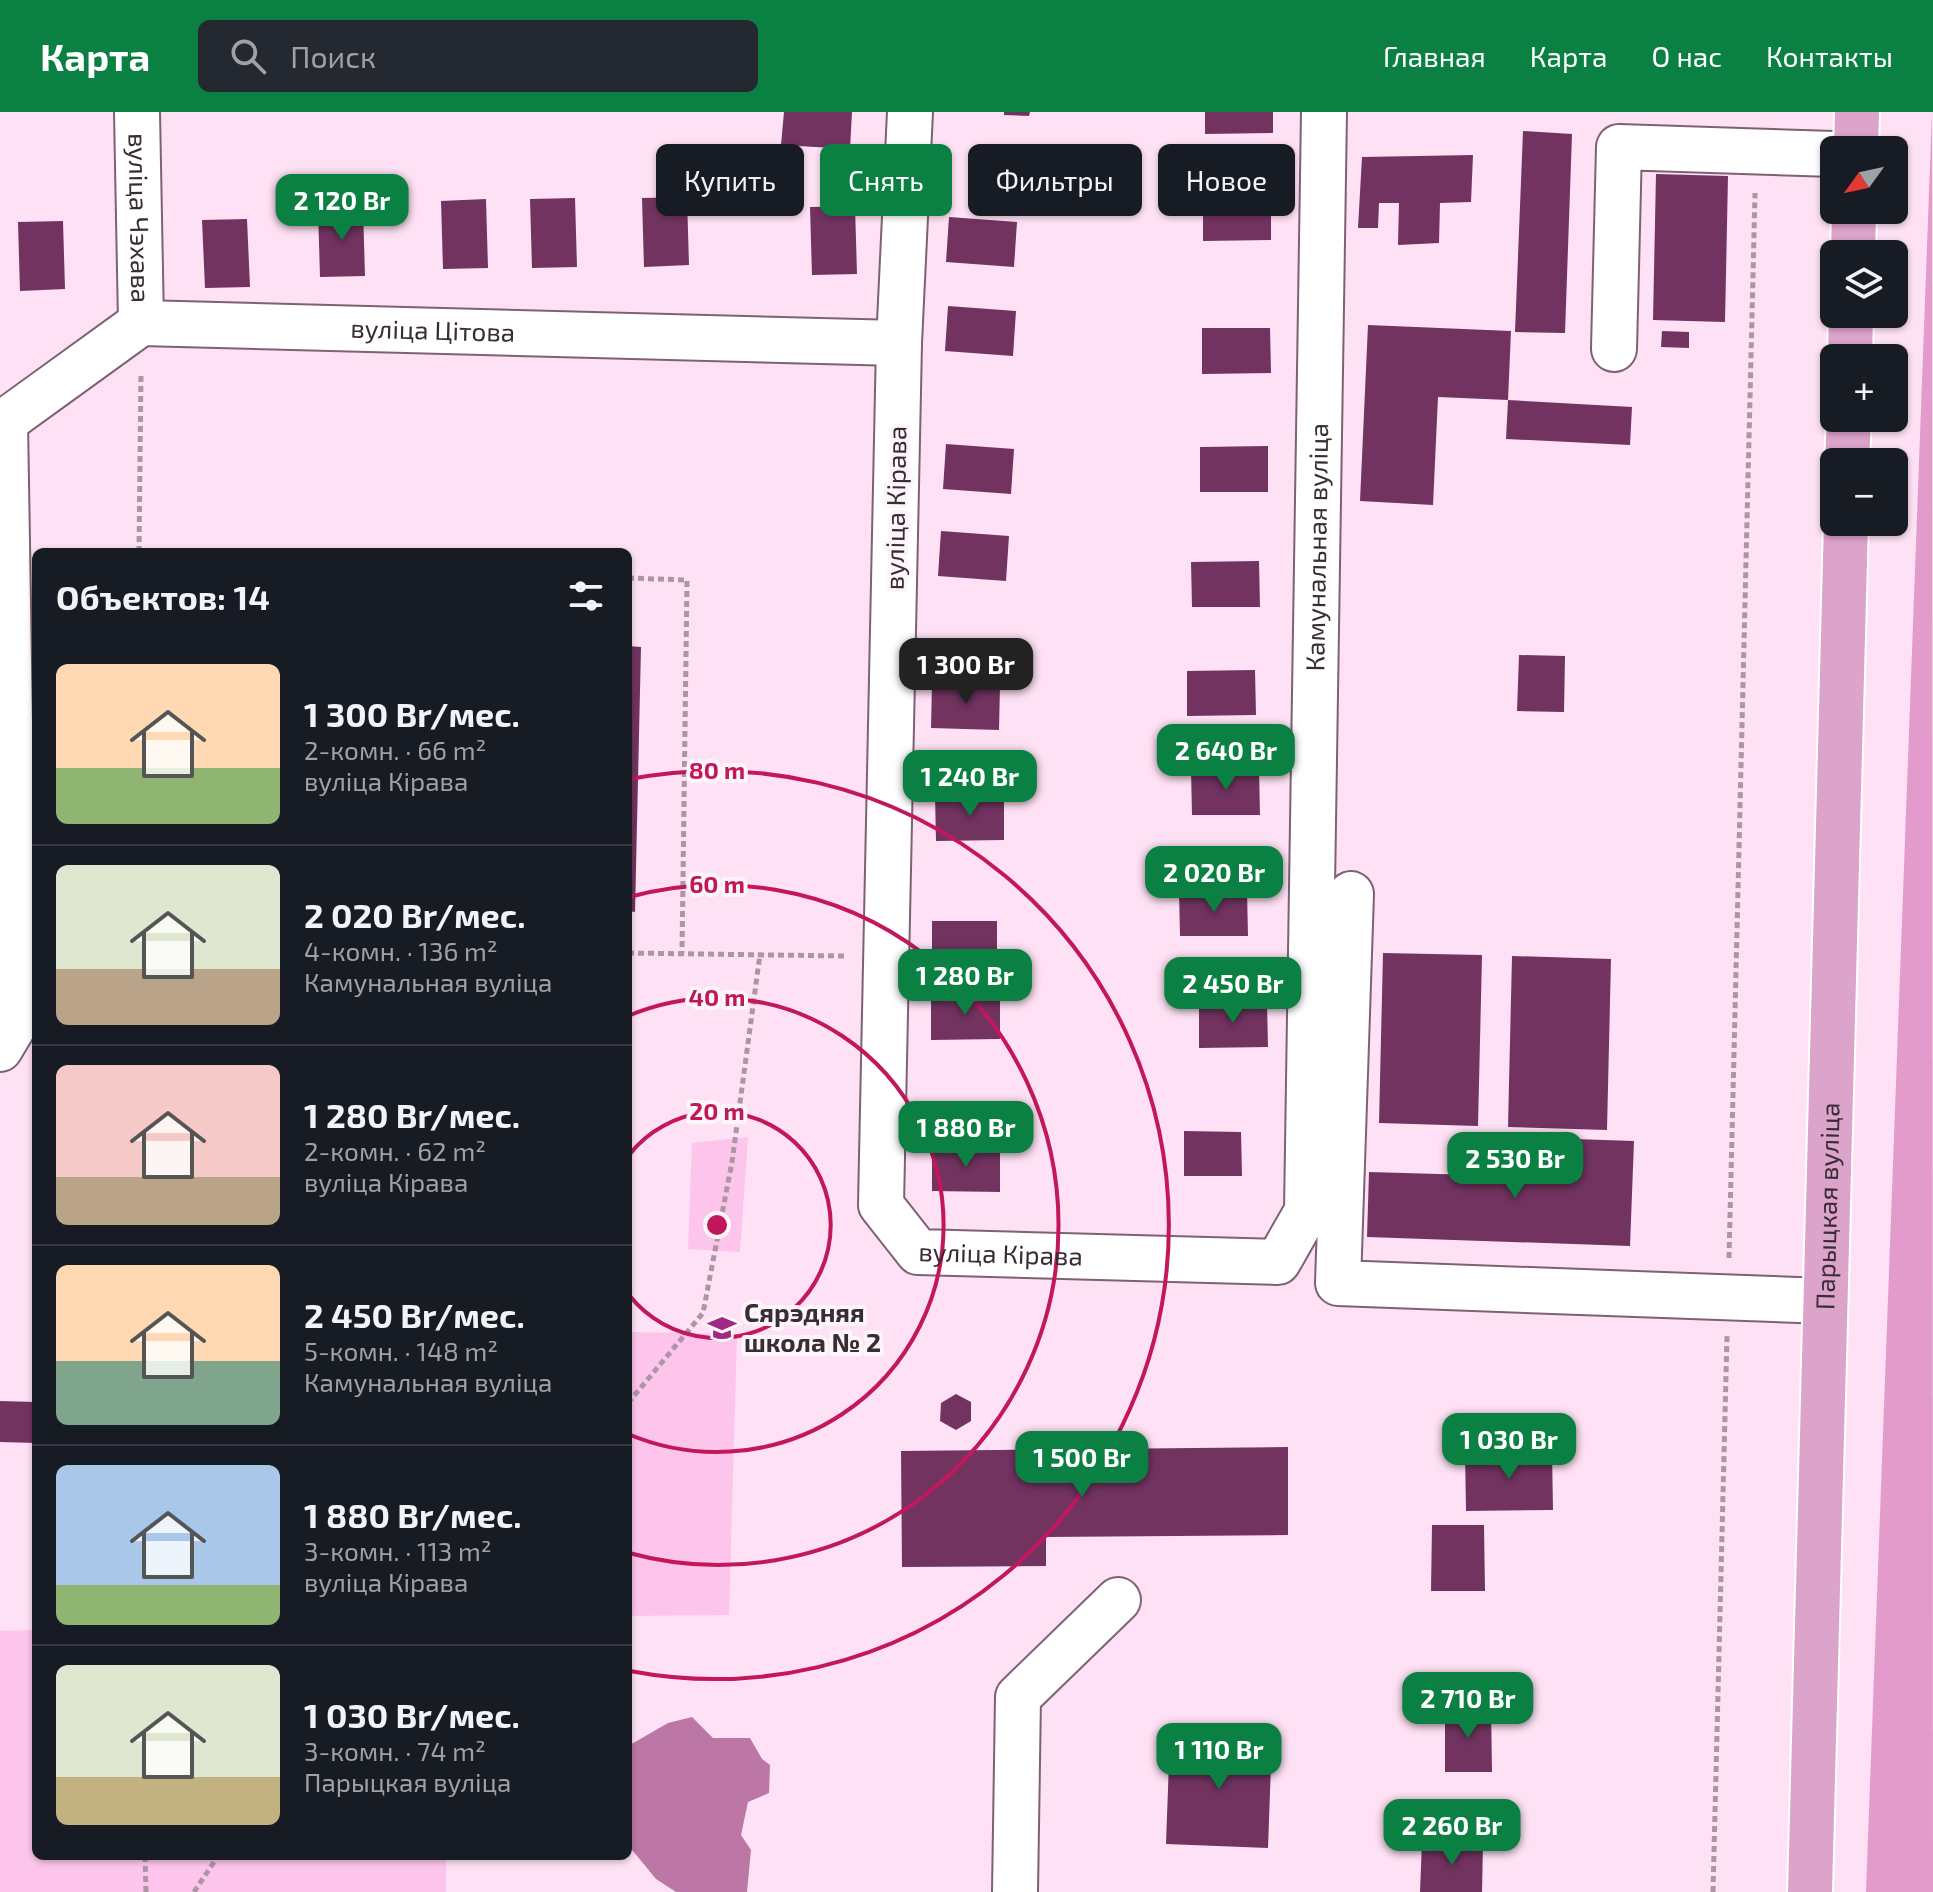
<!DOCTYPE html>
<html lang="ru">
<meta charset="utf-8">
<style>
:root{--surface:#171b24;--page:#242831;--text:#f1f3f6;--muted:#9ea1a6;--line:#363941;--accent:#0b8043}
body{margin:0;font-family:"Exo 2",sans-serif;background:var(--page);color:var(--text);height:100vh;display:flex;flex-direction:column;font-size:30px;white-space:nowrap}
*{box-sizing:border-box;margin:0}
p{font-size:26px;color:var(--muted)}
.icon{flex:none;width:44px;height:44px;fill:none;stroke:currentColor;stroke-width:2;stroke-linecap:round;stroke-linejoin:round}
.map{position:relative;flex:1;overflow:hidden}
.sheet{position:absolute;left:32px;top:436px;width:600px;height:1312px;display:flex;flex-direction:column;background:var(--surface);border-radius:12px;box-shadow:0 2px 6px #0004}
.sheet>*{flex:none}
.hud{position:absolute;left:656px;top:32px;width:760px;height:72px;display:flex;gap:16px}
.needle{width:52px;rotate:237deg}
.buttons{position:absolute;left:1820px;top:24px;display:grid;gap:16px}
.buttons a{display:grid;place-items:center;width:88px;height:88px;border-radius:12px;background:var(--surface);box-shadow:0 2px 6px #0004;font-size:40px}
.price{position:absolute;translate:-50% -68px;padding:0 18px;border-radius:16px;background:var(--accent);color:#fff;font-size:26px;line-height:52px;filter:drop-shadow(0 2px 4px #0008)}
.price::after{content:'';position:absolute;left:50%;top:48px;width:24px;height:18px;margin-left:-12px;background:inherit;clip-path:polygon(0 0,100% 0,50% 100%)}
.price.active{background:#222;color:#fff}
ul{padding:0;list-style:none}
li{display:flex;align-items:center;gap:24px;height:200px;padding:0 24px}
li+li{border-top:2px solid var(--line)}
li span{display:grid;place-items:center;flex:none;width:224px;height:160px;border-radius:12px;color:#555}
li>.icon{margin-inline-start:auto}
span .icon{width:96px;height:96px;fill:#fffc;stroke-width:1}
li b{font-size:34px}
h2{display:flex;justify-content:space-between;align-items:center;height:96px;padding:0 24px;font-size:34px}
.chip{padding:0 28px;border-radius:12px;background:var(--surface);box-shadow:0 2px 6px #0004;font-size:28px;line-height:72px}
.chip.active{background:var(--accent);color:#fff}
header{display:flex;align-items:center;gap:48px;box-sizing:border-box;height:112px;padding:0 40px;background:var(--accent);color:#fff}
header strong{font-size:38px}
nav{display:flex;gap:44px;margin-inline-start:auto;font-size:28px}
.search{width:560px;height:72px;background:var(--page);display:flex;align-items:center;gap:20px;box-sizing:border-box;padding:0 28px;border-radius:12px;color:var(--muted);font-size:30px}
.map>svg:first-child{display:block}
</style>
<header>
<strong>Карта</strong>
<div class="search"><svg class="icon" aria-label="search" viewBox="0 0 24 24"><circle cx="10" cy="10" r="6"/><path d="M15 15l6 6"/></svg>Поиск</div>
<nav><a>Главная</a><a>Карта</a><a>О нас</a><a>Контакты</a></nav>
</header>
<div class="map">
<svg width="1933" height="1780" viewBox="0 0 1933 1780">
<rect width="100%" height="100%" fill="#fee1f4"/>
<!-- green -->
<g fill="#fdc5eb">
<polygon points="748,1025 740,1140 688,1137 692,1031"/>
<polygon points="628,1220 737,1222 729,1503 628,1504"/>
<polygon points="36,1518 36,1744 446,1744 446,1780 0,1780 0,1519"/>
</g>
<!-- forest -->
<polygon fill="#e39bcc" points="1932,0 1933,1780 1866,1780"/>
<!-- water -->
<polygon fill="#bc77a7" points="692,1605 713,1626 750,1626 762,1647 770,1653 769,1681 748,1690 741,1723 751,1738 747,1780 676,1780 656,1767 628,1733 628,1634 668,1611"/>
<!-- building -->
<g fill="#723361">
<polygon points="784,0 852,0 850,37 781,33"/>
<polygon points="1004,0 1030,0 1029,4 1004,3"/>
<polygon points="1205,0 1273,0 1273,21 1205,22"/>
<polygon points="1523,19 1572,22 1565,221 1515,220"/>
<polygon points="1473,43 1471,90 1440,91 1439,131 1398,133 1399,91 1379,91 1378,116 1358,116 1362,45"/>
<polygon points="1656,62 1728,64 1725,210 1653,208"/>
<polygon points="1271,83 1271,128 1203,129 1203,84"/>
<polygon points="687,85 689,153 644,155 642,86"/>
<polygon points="575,86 577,155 532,156 530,87"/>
<polygon points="486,87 488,156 443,157 441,89"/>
<polygon points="855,94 857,162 812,163 810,95"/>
<polygon points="363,96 365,164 320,165 318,97"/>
<polygon points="949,105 1017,110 1014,155 946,150"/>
<polygon points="247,107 250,175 205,176 202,108"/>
<polygon points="63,109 65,177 20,179 18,110"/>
<polygon points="948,194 1016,199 1013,244 945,239"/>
<polygon points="1368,213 1511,219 1508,288 1438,285 1433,393 1360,389"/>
<polygon points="1202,216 1270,216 1271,261 1202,262"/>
<polygon points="1662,219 1689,220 1689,236 1661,235"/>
<polygon points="1508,288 1632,295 1630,333 1506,327"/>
<polygon points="946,332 1014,337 1011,382 943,377"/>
<polygon points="1268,334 1268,380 1200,380 1200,335"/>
<polygon points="941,419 1009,424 1006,469 938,464"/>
<polygon points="1259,449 1260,495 1192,495 1191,450"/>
<polygon points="628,534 641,535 635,800 628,799"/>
<polygon points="1519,543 1565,544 1564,600 1517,599"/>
<polygon points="1255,558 1256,603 1187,604 1187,559"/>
<polygon points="932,571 1000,573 999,618 931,616"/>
<polygon points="1259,657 1260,703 1192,703 1191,658"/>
<polygon points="1004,682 1004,728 936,729 935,684"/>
<polygon points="1179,779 1247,779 1248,824 1180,824"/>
<rect x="932" y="809" width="65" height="41"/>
<polygon points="1383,841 1482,843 1478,1014 1379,1011"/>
<polygon points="1512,844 1611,847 1607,1018 1508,1015"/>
<polygon points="931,882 1000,882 1000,927 931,928"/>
<polygon points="1267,890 1268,935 1199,936 1199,891"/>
<polygon points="1184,1019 1241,1020 1242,1064 1184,1064"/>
<polygon points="1544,1026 1634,1029 1630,1134 1367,1125 1369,1060 1543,1065"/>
<polygon points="932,1034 1000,1035 1000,1080 932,1079"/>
<polygon points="956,1282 971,1290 971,1309 956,1318 940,1309 941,1291"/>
<polygon points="0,1289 36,1290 36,1331 0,1330"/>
<polygon points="1288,1335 1288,1423 1046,1425 1046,1454 902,1455 901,1339"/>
<polygon points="1552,1339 1553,1398 1466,1399 1465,1340"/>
<polygon points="1432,1413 1484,1413 1485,1479 1431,1479"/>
<polygon points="1491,1595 1492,1660 1445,1660 1445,1596"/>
<polygon points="1170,1622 1272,1625 1268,1736 1166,1732"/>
<polygon points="1422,1729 1483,1731 1482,1780 1420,1780"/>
</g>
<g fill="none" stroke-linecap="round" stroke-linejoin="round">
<defs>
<g id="minor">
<path id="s1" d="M137 0 141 211"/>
<path id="s2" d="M910 0 899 231 881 1093 918 1140 1278 1150 1307 1099 1324 0"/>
<polyline points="1614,237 1619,35 1834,42"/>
<path id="s3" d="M0 313 141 211 899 231"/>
<polyline points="1351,782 1338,1171 1825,1189"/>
<polyline points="0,937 15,912 5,310"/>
<polyline points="1015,1780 1018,1585 1118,1488"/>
</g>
<g id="major">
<polyline points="1856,38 1857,0"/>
<polyline points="1853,142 1854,98"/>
<polyline points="1850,246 1851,202"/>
<polyline points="1847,350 1849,306"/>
<path id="s4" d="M1810 1780 1846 410"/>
</g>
</defs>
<!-- minor casing -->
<use href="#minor" stroke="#7c6273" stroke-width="48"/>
<!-- major casing -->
<use href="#major" stroke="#fff" stroke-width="48"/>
<!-- path -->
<g stroke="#ac96a4" stroke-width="5" stroke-dasharray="6 4" stroke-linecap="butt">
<polyline points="139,440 141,261"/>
<polyline points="628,466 687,468 682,841"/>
<polyline points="628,841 845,844"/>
<polyline points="1729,1146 1755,81"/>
<polyline points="628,1291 703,1201 732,1050 760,842"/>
<polyline points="145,1744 146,1780"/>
<polyline points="194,1780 218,1744"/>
<polyline points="1713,1780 1727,1224"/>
</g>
<!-- minor -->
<use href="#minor" stroke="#fff" stroke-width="44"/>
<!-- major -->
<use href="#major" stroke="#dca3cb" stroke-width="44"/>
</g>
<!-- distance rings -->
<g fill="none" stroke="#c2185b" stroke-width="4">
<path d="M629 1043A113 113 0 1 1 629 1183"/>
<path d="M628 904A227 227 0 1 1 628 1322"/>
<path d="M629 785A340 340 0 1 1 629 1441"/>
<path d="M630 667A454 454 0 1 1 630 1559"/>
</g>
<!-- icons -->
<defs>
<symbol id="school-bare" viewBox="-9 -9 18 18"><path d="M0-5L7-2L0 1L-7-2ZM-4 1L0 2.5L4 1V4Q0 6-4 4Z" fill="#9f2984" stroke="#fcf6fa" stroke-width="2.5" paint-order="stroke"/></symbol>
</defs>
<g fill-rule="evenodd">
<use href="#school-bare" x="702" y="1196" width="40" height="40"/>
</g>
<g text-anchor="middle" stroke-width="8" stroke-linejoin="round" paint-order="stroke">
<!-- street labels -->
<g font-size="26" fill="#392d35" stroke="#fcf6fa">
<text dy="9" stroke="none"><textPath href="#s1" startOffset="106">вуліца Чэхава</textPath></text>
<text dy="9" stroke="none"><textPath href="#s3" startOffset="466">вуліца Цітова</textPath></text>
<text transform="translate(896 396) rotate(-89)" y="9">вуліца Кірава</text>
<text dy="9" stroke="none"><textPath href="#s2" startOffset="2236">Камунальная вуліца</textPath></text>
<text dy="9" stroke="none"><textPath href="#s4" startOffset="686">Парыцкая вуліца</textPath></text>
<text dy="9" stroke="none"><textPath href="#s2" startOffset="1236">вуліца Кірава</textPath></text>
</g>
<!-- poi labels -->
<g font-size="26" font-weight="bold" fill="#392d35" stroke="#fcf6fa" text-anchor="start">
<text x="744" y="1210">Сярэдняя<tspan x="744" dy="30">школа № 2</tspan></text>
</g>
</g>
<circle cx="717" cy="1113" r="12" fill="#c2185b" stroke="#fcf6fa" stroke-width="4"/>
<g font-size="24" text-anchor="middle" font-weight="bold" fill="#c2185b" stroke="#fcf6fa" stroke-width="8" stroke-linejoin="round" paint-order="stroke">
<text x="717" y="667">80 m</text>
<text x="717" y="781">60 m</text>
<text x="717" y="894">40 m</text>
<text x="717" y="1008">20 m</text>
</g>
</svg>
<div class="buttons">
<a><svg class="needle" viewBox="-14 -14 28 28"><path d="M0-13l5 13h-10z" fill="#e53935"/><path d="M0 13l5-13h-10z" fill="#9ea1a6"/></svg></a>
<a><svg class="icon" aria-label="layers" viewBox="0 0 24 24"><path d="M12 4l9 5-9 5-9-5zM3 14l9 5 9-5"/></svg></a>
<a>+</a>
<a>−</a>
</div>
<b class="price" style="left:342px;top:130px">2 120 Br</b>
<b class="price active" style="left:966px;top:594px">1 300 Br</b>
<b class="price" style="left:1226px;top:680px">2 640 Br</b>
<b class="price" style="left:970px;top:706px">1 240 Br</b>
<b class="price" style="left:1214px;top:802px">2 020 Br</b>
<b class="price" style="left:965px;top:905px">1 280 Br</b>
<b class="price" style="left:1233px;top:913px">2 450 Br</b>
<b class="price" style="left:966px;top:1057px">1 880 Br</b>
<b class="price" style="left:1515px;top:1088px">2 530 Br</b>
<b class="price" style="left:1509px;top:1369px">1 030 Br</b>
<b class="price" style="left:1082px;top:1387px">1 500 Br</b>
<b class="price" style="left:1468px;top:1628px">2 710 Br</b>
<b class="price" style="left:1219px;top:1679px">1 110 Br</b>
<b class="price" style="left:1452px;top:1755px">2 260 Br</b>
<div class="hud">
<a class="chip">Купить</a>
<a class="chip active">Снять</a>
<a class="chip">Фильтры</a>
<a class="chip">Новое</a>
</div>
<section class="sheet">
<h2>Объектов: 14<svg class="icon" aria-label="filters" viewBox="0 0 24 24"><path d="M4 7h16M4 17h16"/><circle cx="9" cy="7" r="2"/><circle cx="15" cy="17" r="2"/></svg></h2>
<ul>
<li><span style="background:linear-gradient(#ffd9b3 65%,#8fb573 0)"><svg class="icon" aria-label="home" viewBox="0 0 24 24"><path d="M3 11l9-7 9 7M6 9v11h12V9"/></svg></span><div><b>1 300 Br/мес.</b><p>2-комн. · 66 m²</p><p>вуліца Кірава</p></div></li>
<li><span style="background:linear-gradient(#dfe7d0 65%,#b9a48a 0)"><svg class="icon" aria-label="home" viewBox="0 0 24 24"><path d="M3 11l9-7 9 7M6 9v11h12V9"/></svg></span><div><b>2 020 Br/мес.</b><p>4-комн. · 136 m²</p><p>Камунальная вуліца</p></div></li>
<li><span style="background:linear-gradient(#f6c9c9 70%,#b9a48a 0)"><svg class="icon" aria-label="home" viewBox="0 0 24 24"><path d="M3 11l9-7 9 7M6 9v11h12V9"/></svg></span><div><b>1 280 Br/мес.</b><p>2-комн. · 62 m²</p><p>вуліца Кірава</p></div></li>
<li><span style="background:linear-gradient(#ffd9b3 60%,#7fa58c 0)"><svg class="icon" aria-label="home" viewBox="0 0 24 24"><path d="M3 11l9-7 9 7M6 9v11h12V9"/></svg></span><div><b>2 450 Br/мес.</b><p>5-комн. · 148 m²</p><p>Камунальная вуліца</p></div></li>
<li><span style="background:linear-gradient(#a9c7e8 75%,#8fb573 0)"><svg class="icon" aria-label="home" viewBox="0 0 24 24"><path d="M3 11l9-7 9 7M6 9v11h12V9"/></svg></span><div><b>1 880 Br/мес.</b><p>3-комн. · 113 m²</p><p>вуліца Кірава</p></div></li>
<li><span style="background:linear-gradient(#dfe7d0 70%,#c2b280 0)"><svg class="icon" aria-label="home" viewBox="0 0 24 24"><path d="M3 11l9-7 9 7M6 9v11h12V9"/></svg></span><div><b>1 030 Br/мес.</b><p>3-комн. · 74 m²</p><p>Парыцкая вуліца</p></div></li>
</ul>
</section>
</div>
